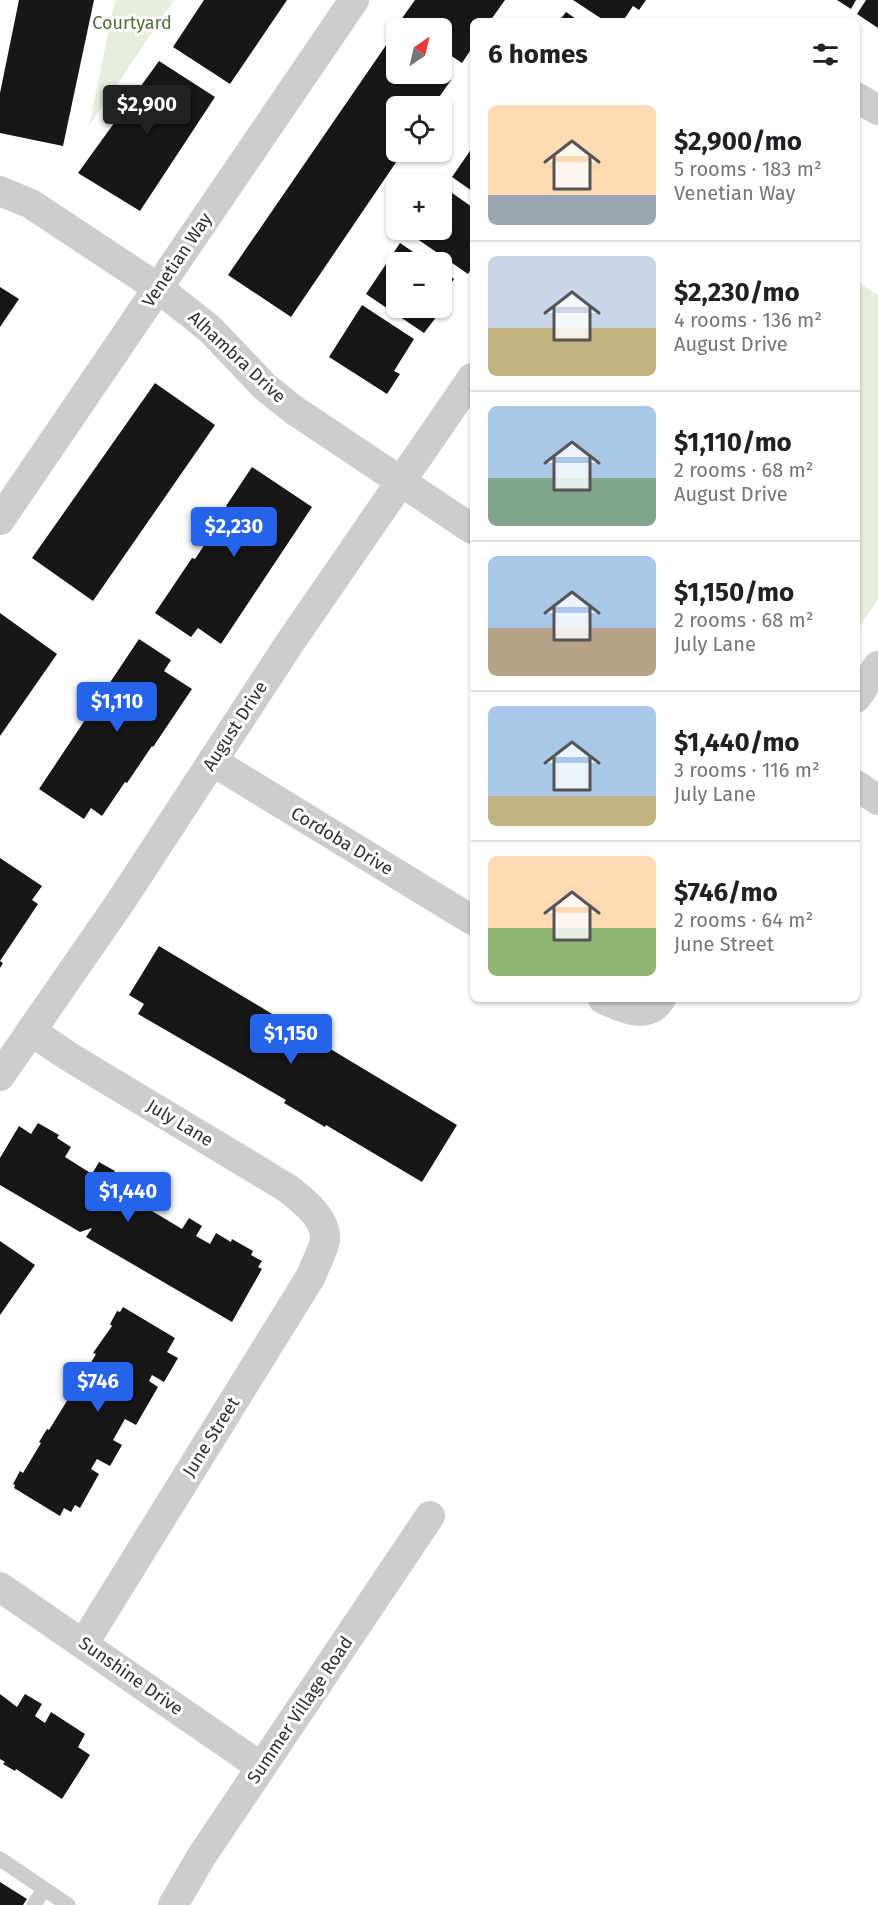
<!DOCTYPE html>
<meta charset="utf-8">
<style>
:root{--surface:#fff;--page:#f6f6f6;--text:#202124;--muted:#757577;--line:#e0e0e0;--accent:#2563eb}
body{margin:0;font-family:"Fira Sans",sans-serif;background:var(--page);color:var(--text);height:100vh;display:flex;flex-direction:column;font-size:22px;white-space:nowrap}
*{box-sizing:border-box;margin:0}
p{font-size:20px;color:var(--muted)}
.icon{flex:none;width:33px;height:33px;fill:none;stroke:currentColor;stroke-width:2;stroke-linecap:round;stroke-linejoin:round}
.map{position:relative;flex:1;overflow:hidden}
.side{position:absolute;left:470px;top:18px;width:390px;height:984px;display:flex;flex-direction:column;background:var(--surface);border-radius:9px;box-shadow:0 2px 4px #0004}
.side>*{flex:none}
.needle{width:39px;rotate:34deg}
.buttons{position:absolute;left:386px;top:18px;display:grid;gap:12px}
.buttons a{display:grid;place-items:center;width:66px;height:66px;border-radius:9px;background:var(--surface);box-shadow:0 2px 4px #0004;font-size:30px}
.price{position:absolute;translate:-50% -51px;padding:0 14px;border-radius:6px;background:var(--accent);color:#fff;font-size:20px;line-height:39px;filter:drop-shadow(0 2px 3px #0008)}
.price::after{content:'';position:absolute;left:50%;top:36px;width:18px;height:14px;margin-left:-9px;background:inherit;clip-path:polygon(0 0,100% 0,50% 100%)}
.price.active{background:#222;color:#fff}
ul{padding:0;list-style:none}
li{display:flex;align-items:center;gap:18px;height:150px;padding:0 18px}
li+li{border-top:2px solid var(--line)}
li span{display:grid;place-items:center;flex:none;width:168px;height:120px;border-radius:9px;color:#555}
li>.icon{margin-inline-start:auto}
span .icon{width:72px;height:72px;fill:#fffc;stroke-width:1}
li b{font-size:26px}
h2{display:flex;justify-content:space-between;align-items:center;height:72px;padding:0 18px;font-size:26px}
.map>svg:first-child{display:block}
</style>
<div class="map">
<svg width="878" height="1905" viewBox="0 0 878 1905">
<rect width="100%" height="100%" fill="#fff"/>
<!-- green -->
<g fill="#e7eede">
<polygon points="115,0 174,0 89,126"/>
<polygon points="857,281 878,295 878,599 857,631"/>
</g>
<!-- building -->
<g fill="#171717">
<polygon points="19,0 94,0 63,146 0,133 0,93"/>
<polygon points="204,0 287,0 230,84 173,47"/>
<polygon points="415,0 505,0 490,21 472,21 472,48 462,63 441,49 441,28 411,28 400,21"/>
<polygon points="573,0 646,0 639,10 633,6 623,21 605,21"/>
<polygon points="837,0 856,0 851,9"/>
<polygon points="866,0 878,0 878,28 857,14"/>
<polygon points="566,12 579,21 559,21"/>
<polygon points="391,38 396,42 396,74 442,74 451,80 433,106 396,106 396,152 403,152 291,317 228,275"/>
<polygon points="159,61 215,97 140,211 78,173"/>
<polygon points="472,148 472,191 452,177"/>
<polygon points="445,188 472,207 472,267 468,274 413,236 418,230 441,230 441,195"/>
<polygon points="400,243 428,262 396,262 396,308 443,308 424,333 366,294"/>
<polygon points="442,270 454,279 441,298 441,273"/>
<polygon points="0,287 19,299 0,327"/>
<polygon points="362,305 414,339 394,371 400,374 387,394 329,357"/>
<polygon points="155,383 215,425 93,601 32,558"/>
<polygon points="252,467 312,507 221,644 198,628 191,637 155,613 192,558 195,559 207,541 200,537 209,523 217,528 230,509 226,506"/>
<polygon points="0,613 57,654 0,736"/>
<polygon points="139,639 171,660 164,671 192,689 153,747 152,746 127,783 125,782 102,816 91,808 84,819 39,789"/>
<polygon points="0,858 42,886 32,900 38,904 0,961 3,963 0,968"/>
<polygon points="159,946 457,1125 422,1182 326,1125 325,1127 284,1103 286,1100 138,1014 144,1004 129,995"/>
<polygon points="38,1123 59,1135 57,1138 71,1147 65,1157 92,1174 99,1162 115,1171 107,1184 122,1193 129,1181 160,1199 152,1211 182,1229 189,1218 202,1226 196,1236 210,1244 216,1233 231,1242 232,1239 253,1251 251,1255 262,1261 258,1267 262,1269 232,1322 86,1237 92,1228 80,1232 0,1185 0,1158 19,1126 31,1134"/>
<polygon points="0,1241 35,1265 0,1315"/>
<polygon points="123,1307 175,1338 167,1352 178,1358 164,1382 152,1375 149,1381 158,1387 136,1425 125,1419 113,1440 122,1445 110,1466 97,1459 91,1469 99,1474 80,1508 75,1505 71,1512 64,1508 60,1516 14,1488 15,1485 13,1484 20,1471 23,1473 41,1443 39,1442 47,1429 49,1430 70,1396 68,1395 75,1383 78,1384 96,1354 93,1353 112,1326 110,1324 117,1311 120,1312"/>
<polygon points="0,1694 17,1707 25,1694 42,1704 35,1716 45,1723 51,1712 85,1734 78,1747 90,1755 62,1799 16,1769 15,1771 3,1764 5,1762 0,1759"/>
<polygon points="0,1882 27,1899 23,1905 0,1905"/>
</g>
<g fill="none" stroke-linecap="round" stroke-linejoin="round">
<!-- lane -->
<g stroke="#cdcdcd" stroke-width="15">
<polyline points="0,1859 68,1905"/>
<polyline points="34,1905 44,1889"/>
</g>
<!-- street -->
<g stroke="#cdcdcd" stroke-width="30">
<polyline points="856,97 878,110"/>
<polyline points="0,191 31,204 158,288 210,329 265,387 294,410 472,529"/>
<polyline points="0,520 354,0"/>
<polyline points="856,698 878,666"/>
<polyline points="212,761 472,920"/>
<polyline points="856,785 878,800"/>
<path d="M603 999C621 1007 647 1021 661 999"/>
<path d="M31 1031 68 1056 287 1188C302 1200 327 1218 325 1240 323 1251 315 1265 311 1276L84 1643"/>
<polyline points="0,1076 121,901 289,644 472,378"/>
<polyline points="0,1587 261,1767"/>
<polyline points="173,1905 201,1857 430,1516"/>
</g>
</g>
<g text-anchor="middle" stroke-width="6" stroke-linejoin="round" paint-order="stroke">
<!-- park labels -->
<g font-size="18" fill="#546f3a" stroke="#fff">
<text x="132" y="29">Courtyard</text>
</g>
<!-- street labels -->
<g font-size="18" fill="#303030" stroke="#fff">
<text transform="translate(177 260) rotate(-56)" y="6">Venetian Way</text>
<text transform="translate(237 357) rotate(43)" y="6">Alhambra Drive</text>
<text transform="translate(235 726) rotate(-57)" y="6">August Drive</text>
<text transform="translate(342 841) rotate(31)" y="6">Cordoba Drive</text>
<text transform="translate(180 1123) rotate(31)" y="6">July Lane</text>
<text transform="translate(211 1437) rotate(-58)" y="6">June Street</text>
<text transform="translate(131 1676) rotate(35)" y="6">Sunshine Drive</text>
<text transform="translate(300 1710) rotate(-56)" y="6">Summer Village Road</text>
</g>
</g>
</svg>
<div class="buttons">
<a><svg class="needle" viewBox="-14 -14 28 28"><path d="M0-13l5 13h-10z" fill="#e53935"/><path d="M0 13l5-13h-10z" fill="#757577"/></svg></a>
<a><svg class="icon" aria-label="locate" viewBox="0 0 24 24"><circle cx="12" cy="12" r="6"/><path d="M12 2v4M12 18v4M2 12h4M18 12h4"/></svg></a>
<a>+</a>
<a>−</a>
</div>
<b class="price active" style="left:147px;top:136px">$2,900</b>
<b class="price" style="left:234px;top:558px">$2,230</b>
<b class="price" style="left:117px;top:733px">$1,110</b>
<b class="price" style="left:291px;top:1065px">$1,150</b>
<b class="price" style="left:128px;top:1223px">$1,440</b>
<b class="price" style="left:98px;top:1413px">$746</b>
<section class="side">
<h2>6 homes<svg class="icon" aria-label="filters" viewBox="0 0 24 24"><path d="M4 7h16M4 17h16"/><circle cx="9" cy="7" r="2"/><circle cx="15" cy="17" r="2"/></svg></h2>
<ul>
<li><span style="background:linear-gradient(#ffd9b3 75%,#9aa5b1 0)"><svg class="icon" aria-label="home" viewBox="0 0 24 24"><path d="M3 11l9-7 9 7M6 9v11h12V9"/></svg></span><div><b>$2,900/mo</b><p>5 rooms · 183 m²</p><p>Venetian Way</p></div></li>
<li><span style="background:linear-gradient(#c9d6e8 60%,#c2b280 0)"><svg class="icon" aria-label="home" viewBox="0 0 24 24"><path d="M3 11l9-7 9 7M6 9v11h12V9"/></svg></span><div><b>$2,230/mo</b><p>4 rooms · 136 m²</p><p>August Drive</p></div></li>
<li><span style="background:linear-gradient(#a9c7e8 60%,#7fa58c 0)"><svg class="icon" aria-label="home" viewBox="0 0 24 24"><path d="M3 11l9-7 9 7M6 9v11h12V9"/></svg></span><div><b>$1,110/mo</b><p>2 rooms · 68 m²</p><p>August Drive</p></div></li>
<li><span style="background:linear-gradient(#a9c7e8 60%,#b9a48a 0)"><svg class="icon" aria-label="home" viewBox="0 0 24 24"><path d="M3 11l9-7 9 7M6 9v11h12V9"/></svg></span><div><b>$1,150/mo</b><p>2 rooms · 68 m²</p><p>July Lane</p></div></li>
<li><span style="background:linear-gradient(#a9c7e8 75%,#c2b280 0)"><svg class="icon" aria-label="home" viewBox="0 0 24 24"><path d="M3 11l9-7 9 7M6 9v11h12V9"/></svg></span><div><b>$1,440/mo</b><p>3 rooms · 116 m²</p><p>July Lane</p></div></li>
<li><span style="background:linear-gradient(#ffd9b3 60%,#8fb573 0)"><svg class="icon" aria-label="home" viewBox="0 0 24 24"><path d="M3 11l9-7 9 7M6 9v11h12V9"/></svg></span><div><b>$746/mo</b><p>2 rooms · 64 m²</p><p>June Street</p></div></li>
</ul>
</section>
</div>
